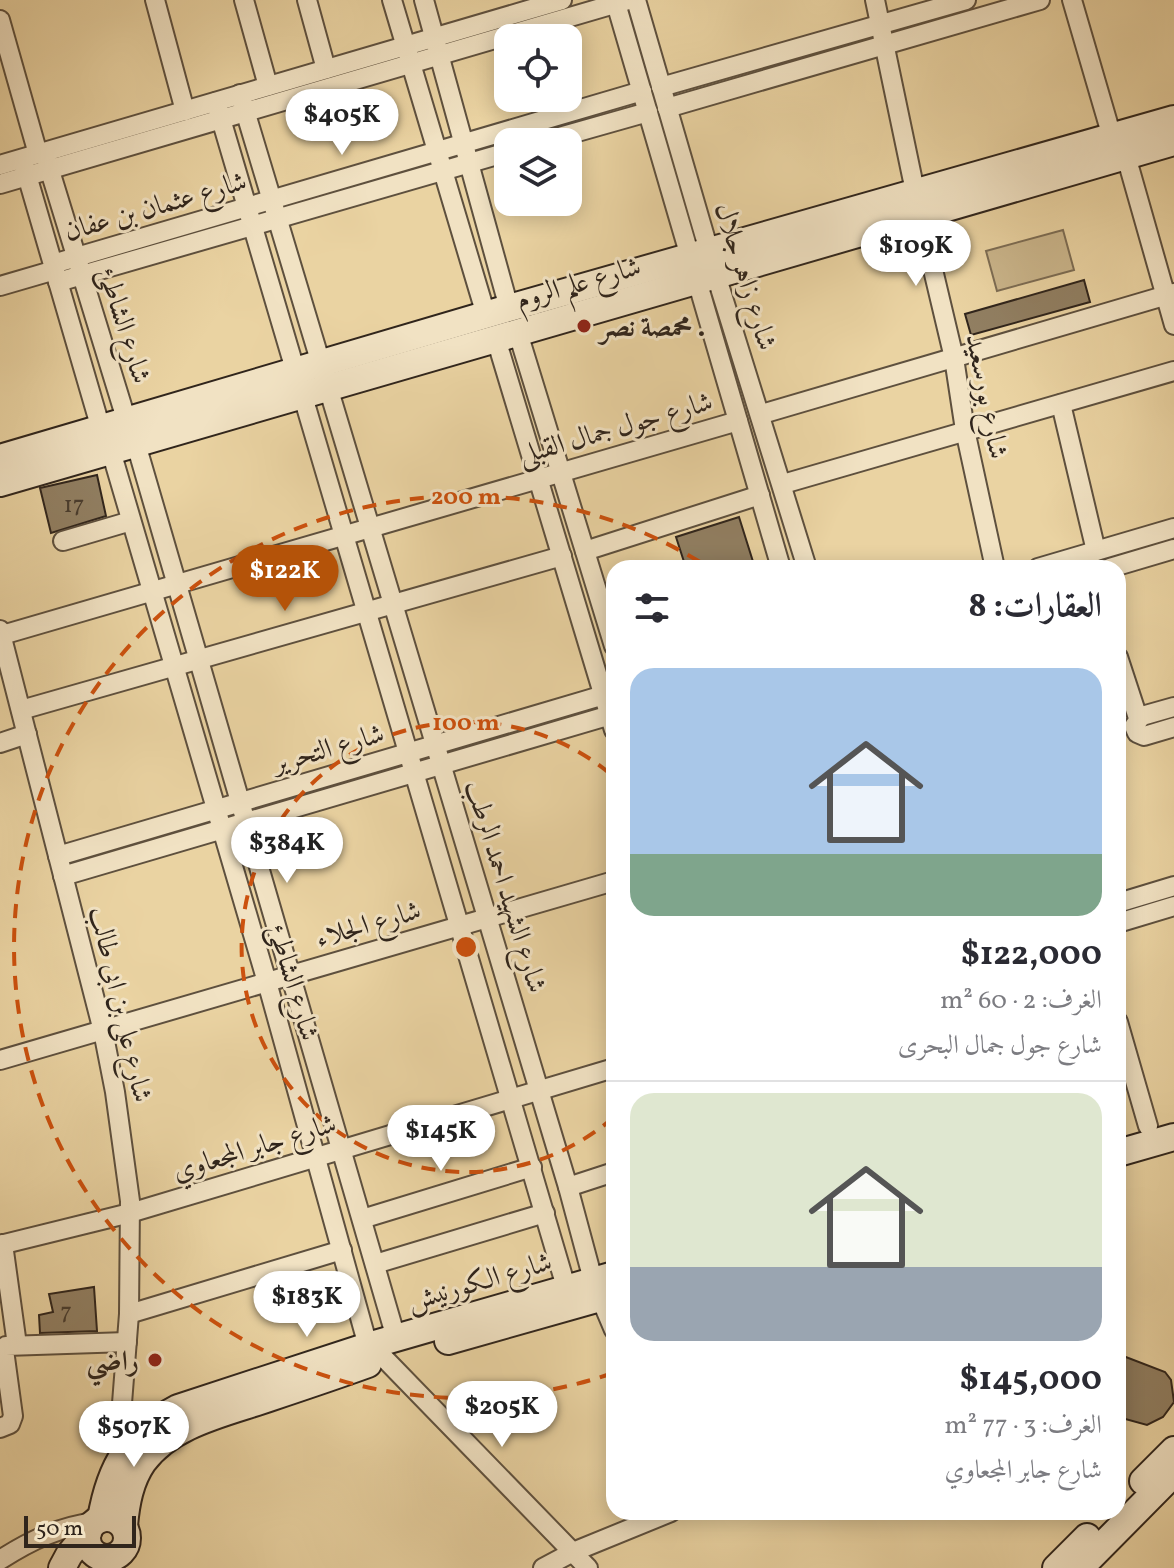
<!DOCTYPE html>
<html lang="ar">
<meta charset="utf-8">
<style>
:root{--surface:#fff;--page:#f2f2f3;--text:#2b2b33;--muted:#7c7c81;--line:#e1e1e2;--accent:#b45309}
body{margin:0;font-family:Vollkorn,Amiri,serif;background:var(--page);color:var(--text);direction:rtl;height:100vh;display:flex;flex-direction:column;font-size:30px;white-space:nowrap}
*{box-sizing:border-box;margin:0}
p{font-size:26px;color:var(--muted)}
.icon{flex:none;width:44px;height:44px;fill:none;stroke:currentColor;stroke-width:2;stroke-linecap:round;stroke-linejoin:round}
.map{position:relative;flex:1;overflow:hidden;direction:ltr}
.drawer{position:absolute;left:606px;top:560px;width:520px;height:960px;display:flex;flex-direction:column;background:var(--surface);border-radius:24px;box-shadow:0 4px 20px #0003;direction:rtl}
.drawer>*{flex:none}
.fabs{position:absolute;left:494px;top:24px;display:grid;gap:16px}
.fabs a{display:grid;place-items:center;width:88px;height:88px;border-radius:16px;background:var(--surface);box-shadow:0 4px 20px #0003;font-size:40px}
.scale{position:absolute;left:24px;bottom:20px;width:112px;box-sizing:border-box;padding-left:8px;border:4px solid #30251c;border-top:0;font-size:22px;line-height:28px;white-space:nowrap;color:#30251c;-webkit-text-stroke:6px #f1e2c3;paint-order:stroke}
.price{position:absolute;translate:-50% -68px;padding:0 18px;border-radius:28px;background:#fff;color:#222;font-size:26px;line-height:52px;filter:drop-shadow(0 2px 4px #0008)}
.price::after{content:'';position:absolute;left:50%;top:48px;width:24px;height:18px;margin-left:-12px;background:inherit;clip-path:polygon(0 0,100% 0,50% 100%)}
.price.current{background:var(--accent);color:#fff}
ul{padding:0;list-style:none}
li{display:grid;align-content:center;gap:16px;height:424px;padding:0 24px}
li+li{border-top:2px solid var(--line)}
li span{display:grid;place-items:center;height:248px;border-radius:24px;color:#555}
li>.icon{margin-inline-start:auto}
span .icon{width:144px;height:144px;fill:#fffc;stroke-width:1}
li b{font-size:34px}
h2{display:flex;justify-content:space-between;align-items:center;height:96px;padding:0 24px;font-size:34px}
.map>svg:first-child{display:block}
</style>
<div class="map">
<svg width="1174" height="1568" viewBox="0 0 1174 1568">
<rect width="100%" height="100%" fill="#ead3a2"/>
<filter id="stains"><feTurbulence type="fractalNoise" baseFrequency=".0025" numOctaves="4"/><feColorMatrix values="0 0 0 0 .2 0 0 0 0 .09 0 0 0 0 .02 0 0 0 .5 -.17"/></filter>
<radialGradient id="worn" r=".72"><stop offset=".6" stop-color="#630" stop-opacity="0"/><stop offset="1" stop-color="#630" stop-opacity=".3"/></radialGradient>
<!-- green -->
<polygon fill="#cab58b" stroke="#7d6d54" stroke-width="2" points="1063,230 1074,270 997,291 986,251"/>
<!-- building -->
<g fill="#917f62" stroke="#30251c" stroke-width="2">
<polygon points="1084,280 1090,302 971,335 965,314"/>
<polygon points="97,475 106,516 51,533 40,488"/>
<polygon points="739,517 755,568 686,568 676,537"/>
<polygon points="94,1287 97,1331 40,1333 39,1315 53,1312 49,1294"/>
<polygon points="1118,1354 1165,1372 1171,1380 1174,1402 1163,1417 1147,1425 1118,1417"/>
</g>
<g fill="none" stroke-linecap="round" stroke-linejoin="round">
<defs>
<g id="street">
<polyline points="155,0 185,111"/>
<polyline points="244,0 268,86"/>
<polyline points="307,0 326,69"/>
<polyline points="392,0 486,315"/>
<polyline points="424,0 509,308"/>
<polyline points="615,0 781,568"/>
<polyline points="636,0 716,275 807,568"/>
<polyline points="875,0 920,215 954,358 965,430 995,568"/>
<polyline points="1072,0 1112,137"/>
<polyline points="0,20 38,154"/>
<polyline points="661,87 966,0"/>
<polyline points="240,94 568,1187 593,1280"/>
<polyline points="216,102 566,1287"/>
<polyline points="667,108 1040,0"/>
<polyline points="542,142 648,112"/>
<polyline points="1126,156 1174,325"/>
<polyline points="47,161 127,422"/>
<polyline points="0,165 562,0"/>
<polyline points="24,165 101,429"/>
<polyline points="0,184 628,0"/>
<polyline points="53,264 642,91"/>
<polyline points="58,282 508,152"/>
<polyline points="0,286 55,270"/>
<polyline points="518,333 614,646"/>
<polyline points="496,339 614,730"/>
<polyline points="1061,404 1096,551"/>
<polyline points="762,414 1174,293"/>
<polyline points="136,444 396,1338"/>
<polyline points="111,451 267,982 368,1346"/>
<polyline points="783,484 1174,371"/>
<polyline points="63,541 131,521"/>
<polyline points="585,551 760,495"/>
<polyline points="1038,568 1174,528"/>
<polyline points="1110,568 1174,549"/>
<polyline points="0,630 103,1031 115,1092 130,1201 129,1314 121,1416 124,1452"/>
<polyline points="2,635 738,421"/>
<polyline points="1118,657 1138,718"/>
<polyline points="1174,707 1142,716 1134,726 1137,733 1144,736 1174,727"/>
<polyline points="21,710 562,556"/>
<polyline points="0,743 27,734"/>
<polyline points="58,856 614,692"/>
<polyline points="63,876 614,714"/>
<polyline points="1118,903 1174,886"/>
<polyline points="1118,923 1174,906"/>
<polyline points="1118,1022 1148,1126"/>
<polyline points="0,1060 614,881"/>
<polyline points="568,1187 614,1172"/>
<polyline points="362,1219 532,1167"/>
<polyline points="3,1244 17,1345"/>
<polyline points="0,1245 130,1213 614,1068"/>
<polyline points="375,1264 545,1213"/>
<polyline points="600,1297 614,1330"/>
<polyline points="129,1314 342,1250"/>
<polyline points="385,1359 588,1568"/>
<polyline points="0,1428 10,1424 13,1416 4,1350 6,1346 127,1342"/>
<path d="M0 1560C31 1540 59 1527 95 1522"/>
<polyline points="543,1568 573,1552 671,1512"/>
</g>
<g id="secondary">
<polyline points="0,458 509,308 1174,119"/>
<polyline points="0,483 1174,142"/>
<polyline points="1118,1153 1174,1137"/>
<polyline points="448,1341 614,1294"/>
<polyline points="1143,1481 1174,1450"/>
<circle cx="107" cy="1538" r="20"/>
<path d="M101 1519C110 1466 129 1434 178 1408L368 1346 614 1275"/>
<path d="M124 1526C126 1503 130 1481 143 1462 172 1423 226 1413 269 1398 302 1387 335 1376 368 1364"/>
<polyline points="62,1568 69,1555 88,1532"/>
<polyline points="1056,1568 1087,1537"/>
<polyline points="1080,1568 1174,1473"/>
</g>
</defs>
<!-- street casing -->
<use href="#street" stroke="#5e503e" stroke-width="22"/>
<!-- secondary casing -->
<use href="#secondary" stroke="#30251c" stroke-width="30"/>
<!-- street -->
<use href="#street" stroke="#f1e2c3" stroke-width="18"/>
<!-- secondary -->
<use href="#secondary" stroke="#f1e2c3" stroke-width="26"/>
</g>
<!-- distance rings -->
<g fill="none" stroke="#cc510e" stroke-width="4" stroke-dasharray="14 10">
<path d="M614 1117A225 225 0 1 1 614 777"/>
<path d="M613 1373A451 451 0 1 1 708 567"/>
</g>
<!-- markers -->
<g fill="#8f2418" stroke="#f1e2c3" stroke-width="3">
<circle cx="584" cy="326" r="8"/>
<circle cx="155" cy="1360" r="8"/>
</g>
<g text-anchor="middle" stroke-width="6" stroke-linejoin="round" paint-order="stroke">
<!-- number labels -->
<g font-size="24" fill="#483c2e">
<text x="74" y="512">17</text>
<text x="66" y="1319">7</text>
</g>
<!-- street labels -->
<g font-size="28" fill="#30251c" stroke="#f1e2c3">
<text transform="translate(155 205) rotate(-16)" y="10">شارع عثمان بن عفان</text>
<text transform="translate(747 276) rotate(73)" y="10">شارع زاهر جلال</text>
<text transform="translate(578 282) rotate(-16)" y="10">شارع علم الروم</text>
<text transform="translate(126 325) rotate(73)" y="10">شارع الشاطئ</text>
<text transform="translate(988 396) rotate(79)" y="10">شارع بورسعيد</text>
<text transform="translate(615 427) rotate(-16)" y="10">شارع جول جمال القبلى</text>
<text transform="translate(328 747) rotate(-16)" y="10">شارع التحرير</text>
<text transform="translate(507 886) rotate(73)" y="10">شارع الشهيد احمد الرطب</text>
<text transform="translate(368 923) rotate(-16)" y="10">شارع الجلاء</text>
<text transform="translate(295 982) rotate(74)" y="10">شارع الشاطئ</text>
<text transform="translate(122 1004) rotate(77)" y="10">شارع على بن ابى طالب</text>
<text transform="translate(254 1146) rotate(-17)" y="10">شارع جابر المجعاوي</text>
<text transform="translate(479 1280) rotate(-16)" y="10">شارع الكورنيش</text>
</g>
<!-- poi labels -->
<g font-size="28" font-weight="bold" fill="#30251c" stroke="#f1e2c3" text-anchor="start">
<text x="600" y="336">محمصة نصر .</text>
<text x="139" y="1370" text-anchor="end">راضي</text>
</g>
</g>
<circle cx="466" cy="947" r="12" fill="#cc510e" stroke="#f1e2c3" stroke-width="4"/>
<g font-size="24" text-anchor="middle" font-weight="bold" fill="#cc510e" stroke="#f1e2c3" stroke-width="6" stroke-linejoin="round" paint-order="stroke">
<text x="466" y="504">200 m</text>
<text x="466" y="730">100 m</text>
</g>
<rect width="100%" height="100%" filter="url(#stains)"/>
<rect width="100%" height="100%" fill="url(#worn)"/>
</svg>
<div class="fabs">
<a><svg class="icon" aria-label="locate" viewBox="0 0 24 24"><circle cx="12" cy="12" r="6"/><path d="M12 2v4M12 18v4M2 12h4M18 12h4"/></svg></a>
<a><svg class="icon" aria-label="layers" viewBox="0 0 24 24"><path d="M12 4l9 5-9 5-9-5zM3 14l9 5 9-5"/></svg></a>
</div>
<div class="scale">50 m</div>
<b class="price" style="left:342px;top:157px">$405K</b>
<b class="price" style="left:916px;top:288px">$109K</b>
<b class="price current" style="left:285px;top:613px">$122K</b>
<b class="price" style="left:287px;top:885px">$384K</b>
<b class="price" style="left:441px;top:1173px">$145K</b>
<b class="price" style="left:307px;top:1339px">$183K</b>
<b class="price" style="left:502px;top:1449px">$205K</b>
<b class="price" style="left:134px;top:1469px">$507K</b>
<section class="drawer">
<h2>العقارات: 8<svg class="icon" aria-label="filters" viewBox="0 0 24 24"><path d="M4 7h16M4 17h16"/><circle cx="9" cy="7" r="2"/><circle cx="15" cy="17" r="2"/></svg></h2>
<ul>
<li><span style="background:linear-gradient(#a9c7e8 75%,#7fa58c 0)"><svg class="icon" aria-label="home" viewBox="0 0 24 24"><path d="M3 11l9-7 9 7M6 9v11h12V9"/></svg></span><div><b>$122,000</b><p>الغرف: 2 · 60 m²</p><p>شارع جول جمال البحرى</p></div></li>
<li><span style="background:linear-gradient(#dfe7d0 70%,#9aa5b1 0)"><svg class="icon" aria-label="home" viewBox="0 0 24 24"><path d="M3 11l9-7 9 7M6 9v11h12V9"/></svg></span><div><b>$145,000</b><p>الغرف: 3 · 77 m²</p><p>شارع جابر المجعاوي</p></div></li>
</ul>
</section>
</div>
